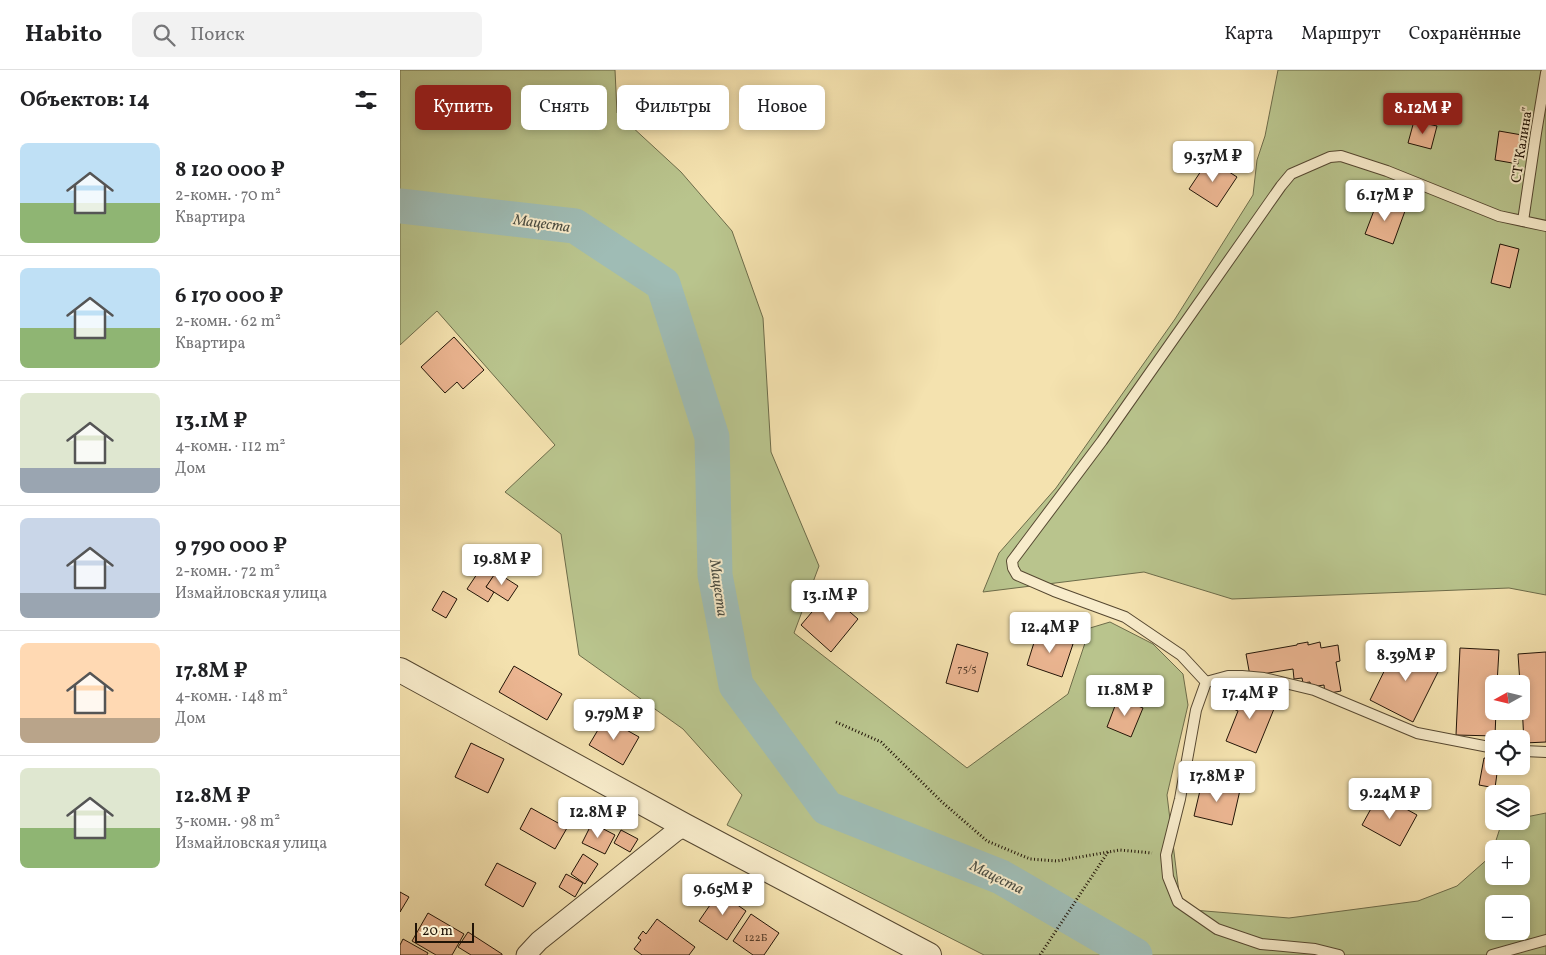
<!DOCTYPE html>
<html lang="ru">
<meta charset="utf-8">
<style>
:root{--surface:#fff;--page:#f2f2f2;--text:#202124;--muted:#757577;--line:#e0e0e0;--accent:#8f2418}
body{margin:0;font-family:Vollkorn,serif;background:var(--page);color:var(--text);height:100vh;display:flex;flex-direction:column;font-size:19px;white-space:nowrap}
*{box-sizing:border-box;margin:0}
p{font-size:16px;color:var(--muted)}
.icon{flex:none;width:28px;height:28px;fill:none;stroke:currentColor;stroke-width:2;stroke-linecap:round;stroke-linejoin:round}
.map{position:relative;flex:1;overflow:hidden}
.details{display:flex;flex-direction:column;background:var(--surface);width:400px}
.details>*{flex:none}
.guide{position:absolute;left:15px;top:15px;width:475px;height:45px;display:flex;gap:10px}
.needle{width:32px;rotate:262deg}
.buttons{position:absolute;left:1085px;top:605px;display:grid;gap:10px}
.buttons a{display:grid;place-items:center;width:45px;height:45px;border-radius:8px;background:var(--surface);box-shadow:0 2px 8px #0003;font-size:25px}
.scale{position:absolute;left:15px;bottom:12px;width:59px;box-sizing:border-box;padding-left:5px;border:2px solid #211407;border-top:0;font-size:14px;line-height:18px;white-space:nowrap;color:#211407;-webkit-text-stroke:4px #f8eccb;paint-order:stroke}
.price{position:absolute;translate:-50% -42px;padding:0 11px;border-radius:5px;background:#fff;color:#222;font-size:16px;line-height:32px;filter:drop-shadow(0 1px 2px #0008)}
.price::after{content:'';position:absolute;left:50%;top:30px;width:15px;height:11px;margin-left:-8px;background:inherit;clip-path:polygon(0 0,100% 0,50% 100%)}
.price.selected{background:var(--accent);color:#fff}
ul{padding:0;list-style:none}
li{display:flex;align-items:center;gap:15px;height:125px;padding:0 20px}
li+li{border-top:1px solid var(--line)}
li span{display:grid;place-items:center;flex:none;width:140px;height:100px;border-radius:8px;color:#555}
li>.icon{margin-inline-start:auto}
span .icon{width:60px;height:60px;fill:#fffc;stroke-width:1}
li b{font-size:21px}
h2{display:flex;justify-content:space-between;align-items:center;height:60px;padding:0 20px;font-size:21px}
.tag{padding:0 18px;border-radius:8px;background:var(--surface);box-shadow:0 2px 8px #0003;font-size:18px;line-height:45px}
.tag.selected{background:var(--accent);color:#fff}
header{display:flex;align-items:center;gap:30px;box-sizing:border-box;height:70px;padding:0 25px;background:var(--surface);border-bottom:1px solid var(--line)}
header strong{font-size:24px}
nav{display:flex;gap:28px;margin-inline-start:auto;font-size:18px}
.search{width:350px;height:45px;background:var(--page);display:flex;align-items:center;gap:12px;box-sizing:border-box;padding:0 18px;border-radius:8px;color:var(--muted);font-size:19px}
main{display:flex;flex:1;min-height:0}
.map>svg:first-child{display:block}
</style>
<header>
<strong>Habito</strong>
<div class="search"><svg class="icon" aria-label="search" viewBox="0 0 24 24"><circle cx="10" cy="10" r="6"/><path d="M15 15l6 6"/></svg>Поиск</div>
<nav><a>Карта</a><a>Маршрут</a><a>Сохранённые</a></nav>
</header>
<main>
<section class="details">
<h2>Объектов: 14<svg class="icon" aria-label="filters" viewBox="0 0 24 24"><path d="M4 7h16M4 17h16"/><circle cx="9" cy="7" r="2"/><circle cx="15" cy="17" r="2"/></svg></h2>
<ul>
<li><span style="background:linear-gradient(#bfe0f5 60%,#8fb573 0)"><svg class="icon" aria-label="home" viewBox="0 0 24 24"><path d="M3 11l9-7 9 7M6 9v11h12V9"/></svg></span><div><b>8 120 000 ₽</b><p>2-комн. · 70 m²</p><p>Квартира</p></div></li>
<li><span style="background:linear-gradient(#bfe0f5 60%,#8fb573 0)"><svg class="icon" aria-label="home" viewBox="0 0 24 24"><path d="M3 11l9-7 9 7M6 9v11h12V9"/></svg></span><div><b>6 170 000 ₽</b><p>2-комн. · 62 m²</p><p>Квартира</p></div></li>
<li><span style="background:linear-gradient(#dfe7d0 75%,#9aa5b1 0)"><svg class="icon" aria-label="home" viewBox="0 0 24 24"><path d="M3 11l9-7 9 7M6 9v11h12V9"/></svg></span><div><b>13.1M ₽</b><p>4-комн. · 112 m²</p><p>Дом</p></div></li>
<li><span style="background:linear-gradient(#c9d6e8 75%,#9aa5b1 0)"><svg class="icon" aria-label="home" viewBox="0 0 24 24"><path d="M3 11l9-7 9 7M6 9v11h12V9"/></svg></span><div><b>9 790 000 ₽</b><p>2-комн. · 72 m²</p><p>Измайловская улица</p></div></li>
<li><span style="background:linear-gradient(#ffd9b3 75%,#b9a48a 0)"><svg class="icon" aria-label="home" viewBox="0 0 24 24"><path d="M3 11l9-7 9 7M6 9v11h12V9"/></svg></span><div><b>17.8M ₽</b><p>4-комн. · 148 m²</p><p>Дом</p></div></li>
<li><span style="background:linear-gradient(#dfe7d0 60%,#8fb573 0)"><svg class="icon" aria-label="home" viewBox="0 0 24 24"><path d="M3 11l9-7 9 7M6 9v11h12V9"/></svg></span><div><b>12.8M ₽</b><p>3-комн. · 98 m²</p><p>Измайловская улица</p></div></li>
</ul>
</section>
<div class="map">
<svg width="1146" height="885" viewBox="0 0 1146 885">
<rect width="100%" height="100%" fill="#f4e2af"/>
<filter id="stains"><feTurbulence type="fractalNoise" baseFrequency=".004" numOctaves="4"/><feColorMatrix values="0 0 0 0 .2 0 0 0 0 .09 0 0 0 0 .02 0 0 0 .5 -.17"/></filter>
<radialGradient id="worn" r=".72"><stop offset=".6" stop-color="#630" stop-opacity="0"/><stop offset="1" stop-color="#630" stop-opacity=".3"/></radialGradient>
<!-- green -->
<g fill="#b9c48d" stroke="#6d6c4a" fill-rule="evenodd">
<path d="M0 0H215L217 43 281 102 332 161 363 248 371 382 419 496 394 563 567 698 668 624 690 558 710 552 753 574 783 604 788 635 767 725 781 839 889 848 1018 831 1057 816 1091 786 1100 758 1111 751H1121V748L1146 743V885H584L327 755 342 725 283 659 179 585 161 464 105 422 155 375 37 241 0 275ZM1094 779H1121V806H1094ZM1094 834H1121V861H1094Z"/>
<polygon points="878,0 1146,0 1146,525 1109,518 832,529 744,502 583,522 599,483 656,418 775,249 853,125 857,90 865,66"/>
</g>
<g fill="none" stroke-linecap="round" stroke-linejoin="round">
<!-- river -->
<polyline stroke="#9fbcb5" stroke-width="35" points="0,136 175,156 263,214 312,367 315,505 336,615 427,738 601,807 735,885"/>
</g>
<!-- building -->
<g fill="#ecb692" stroke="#211407">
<polygon points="1014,51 1037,56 1031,79 1008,73"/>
<polygon points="1099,61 1122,65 1118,94 1095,90"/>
<polygon points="809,89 837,107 817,137 789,119"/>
<polygon points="978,130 1005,141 993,174 965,164"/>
<polygon points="1100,174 1119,179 1110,218 1091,213"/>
<polygon points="54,267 84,300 63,319 57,312 45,323 21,297"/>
<polygon points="83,495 96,503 86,517 94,522 88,532 67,519"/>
<polygon points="96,502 118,516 108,531 86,517"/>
<polygon points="43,521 57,529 46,548 32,540"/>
<polygon points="428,523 458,549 431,582 401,555"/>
<polygon points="637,563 650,567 651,565 663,569 663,571 673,574 662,607 627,595"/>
<polygon points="908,572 908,575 920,572 921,578 938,575 940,591 936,592 941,621 925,624 924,615 911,617 910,612 903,613 902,608 894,609 893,599 850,606 846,584 897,575 897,574"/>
<polygon points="998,573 1042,594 1013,652 970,630"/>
<polygon points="557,574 588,583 578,622 546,613"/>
<polygon points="1060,578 1099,580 1097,614 1094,614 1094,641 1096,641 1095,666 1056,665"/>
<polygon points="1146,582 1146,672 1124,673 1121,614 1120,614 1118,584"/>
<polygon points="114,596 162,624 147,650 99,622"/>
<polygon points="837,618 876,634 856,683 826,671 838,641 829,637"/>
<polygon points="718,628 743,638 731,667 707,657"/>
<polygon points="205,648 239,667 223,695 189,675"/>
<polygon points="71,673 104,689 88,723 55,707"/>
<polygon points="1084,688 1094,689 1094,696 1098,696 1095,718 1079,715"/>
<polygon points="802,712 840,720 832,755 794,746"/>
<polygon points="979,724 1017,745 1000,776 962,755"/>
<polygon points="131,738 167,758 155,779 120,759"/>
<polygon points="192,753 215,765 205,784 182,773"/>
<polygon points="221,760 238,769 230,782 214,773"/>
<polygon points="183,784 198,794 185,814 171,804"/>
<polygon points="97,793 136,813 123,837 85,815"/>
<polygon points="166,804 183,813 175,827 159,817"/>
<polygon points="0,822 9,827 0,842"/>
<polygon points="319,822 346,841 327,870 299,851"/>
<polygon points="28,843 64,864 52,885 36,885 12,871"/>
<polygon points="351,844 379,863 364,885 353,885 333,871"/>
<polygon points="257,849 295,877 289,885 242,885 234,879 241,870 238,868 243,861 246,864"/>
<polygon points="68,862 102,884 102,885 71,885 58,877"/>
<polygon points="3,869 28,883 27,885 0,885 0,875"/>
</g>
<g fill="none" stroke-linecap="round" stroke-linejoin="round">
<defs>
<g id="service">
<polyline points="1123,151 1136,63 1146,3"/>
<polyline points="806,612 828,606 842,606 864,608 914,620 1017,663 1094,678"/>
<polyline points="1121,681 1146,682"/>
<polyline points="939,885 915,879 861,874 817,859 778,832 768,807 766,785 780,729 796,640 806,612 781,585 725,547 654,521 617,505 613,498 612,491 702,371 881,116 891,104 930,87 941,86 987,101 1099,146 1146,156"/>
<polyline points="1092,885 1146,870"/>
</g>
<polyline id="minor" points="126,885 139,871 275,762 285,756"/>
<polyline id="tertiary" points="0,600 285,756 529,885"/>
</defs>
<!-- service casing -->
<use href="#service" stroke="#564831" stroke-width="12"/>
<!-- minor casing -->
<use href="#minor" stroke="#564831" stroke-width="21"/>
<!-- tertiary casing -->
<use href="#tertiary" stroke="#564831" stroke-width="26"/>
<!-- path -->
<g stroke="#211407" stroke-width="3" stroke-dasharray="1 2.5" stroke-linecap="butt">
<polyline points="436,652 481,672 542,732 587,771 630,789 657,791 720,780 752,783"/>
<polyline points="640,885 708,782"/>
</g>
<!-- service -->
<use href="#service" stroke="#f8eccb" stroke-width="10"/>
<!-- minor -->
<use href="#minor" stroke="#f8eccb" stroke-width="19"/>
<!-- tertiary -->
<use href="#tertiary" stroke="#f8eccb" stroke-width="24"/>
</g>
<g text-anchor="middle" stroke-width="4" stroke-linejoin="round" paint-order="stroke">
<!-- number labels -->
<g font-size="11" fill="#543c2a">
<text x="567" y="602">75/5</text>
<text x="356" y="871">122Б</text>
</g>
<!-- street labels -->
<g font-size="14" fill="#211407" stroke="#f8eccb">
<text transform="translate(1121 75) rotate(-81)" y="5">СТ "Калина"</text>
</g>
<!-- water labels -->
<g font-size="15" font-style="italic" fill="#4d4f44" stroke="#f8eccb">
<text transform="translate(142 153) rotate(8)" y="5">Мацеста</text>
<text transform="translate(319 518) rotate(82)" y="5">Мацеста</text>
<text transform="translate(597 807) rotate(26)" y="5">Мацеста</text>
</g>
</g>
<rect width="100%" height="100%" filter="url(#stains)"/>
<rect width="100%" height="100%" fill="url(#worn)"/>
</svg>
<div class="buttons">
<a><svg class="needle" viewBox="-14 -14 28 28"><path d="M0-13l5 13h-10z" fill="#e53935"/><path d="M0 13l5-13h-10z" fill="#757577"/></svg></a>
<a><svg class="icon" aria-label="locate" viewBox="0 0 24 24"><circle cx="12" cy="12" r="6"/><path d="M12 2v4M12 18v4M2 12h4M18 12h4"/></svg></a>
<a><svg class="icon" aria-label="layers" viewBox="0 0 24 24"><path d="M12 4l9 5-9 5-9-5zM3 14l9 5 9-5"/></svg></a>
<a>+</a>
<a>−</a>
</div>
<div class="scale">20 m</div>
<b class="price selected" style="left:1023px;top:65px">8.12M ₽</b>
<b class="price" style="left:813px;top:113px">9.37M ₽</b>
<b class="price" style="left:985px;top:152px">6.17M ₽</b>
<b class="price" style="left:102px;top:516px">19.8M ₽</b>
<b class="price" style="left:430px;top:552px">13.1M ₽</b>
<b class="price" style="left:650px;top:584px">12.4M ₽</b>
<b class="price" style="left:1006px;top:612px">8.39M ₽</b>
<b class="price" style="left:725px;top:647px">11.8M ₽</b>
<b class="price" style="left:850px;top:650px">17.4M ₽</b>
<b class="price" style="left:214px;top:671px">9.79M ₽</b>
<b class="price" style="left:817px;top:733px">17.8M ₽</b>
<b class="price" style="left:990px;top:750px">9.24M ₽</b>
<b class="price" style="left:198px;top:769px">12.8M ₽</b>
<b class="price" style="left:323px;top:846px">9.65M ₽</b>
<div class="guide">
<a class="tag selected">Купить</a>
<a class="tag">Снять</a>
<a class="tag">Фильтры</a>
<a class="tag">Новое</a>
</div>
</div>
</main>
